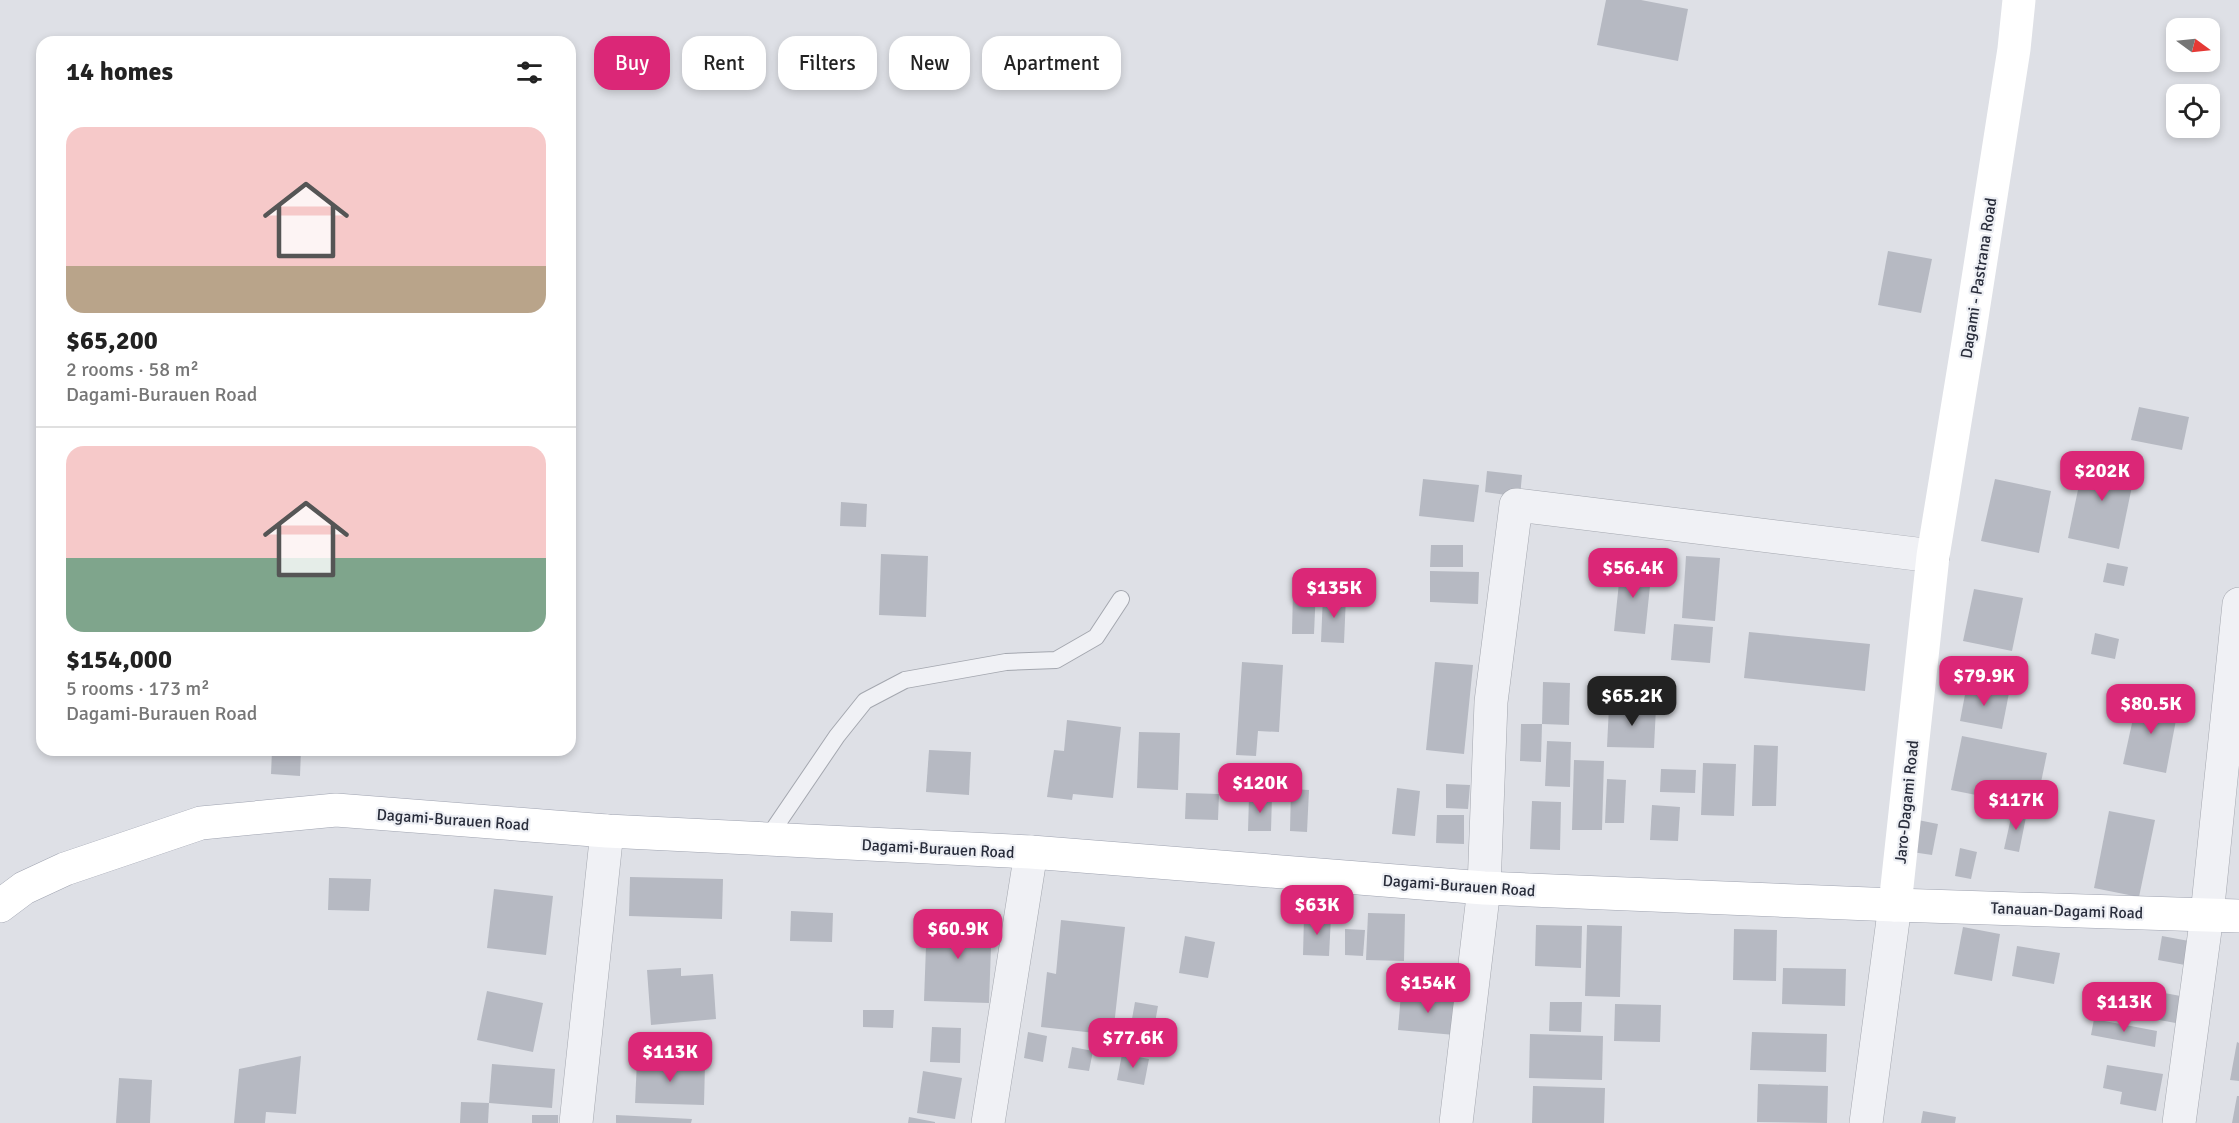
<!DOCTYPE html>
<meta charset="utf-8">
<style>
:root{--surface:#fff;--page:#f6f6f6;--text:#222;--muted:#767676;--line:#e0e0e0;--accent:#db2777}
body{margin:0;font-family:Signika,sans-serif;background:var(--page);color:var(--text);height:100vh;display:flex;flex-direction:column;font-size:22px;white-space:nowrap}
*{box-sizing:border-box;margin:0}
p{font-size:20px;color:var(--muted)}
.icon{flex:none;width:33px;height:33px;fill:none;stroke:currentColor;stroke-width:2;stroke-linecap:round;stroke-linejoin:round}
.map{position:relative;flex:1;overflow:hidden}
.side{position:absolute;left:36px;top:36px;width:540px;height:720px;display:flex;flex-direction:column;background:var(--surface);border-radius:18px;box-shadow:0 3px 9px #0003}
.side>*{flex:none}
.hud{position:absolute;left:594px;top:36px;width:570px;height:54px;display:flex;gap:12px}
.needle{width:39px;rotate:105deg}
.tools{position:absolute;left:2166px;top:18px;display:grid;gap:12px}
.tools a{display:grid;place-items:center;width:54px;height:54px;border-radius:12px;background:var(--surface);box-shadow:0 3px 9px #0003;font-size:30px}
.price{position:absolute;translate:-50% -51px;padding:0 14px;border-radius:12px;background:var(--accent);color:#fff;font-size:20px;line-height:39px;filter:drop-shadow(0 2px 3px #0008)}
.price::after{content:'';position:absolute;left:50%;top:36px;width:18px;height:14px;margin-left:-9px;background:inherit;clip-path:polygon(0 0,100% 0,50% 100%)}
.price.current{background:#222;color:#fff}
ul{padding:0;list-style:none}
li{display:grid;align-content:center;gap:12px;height:318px;padding:0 30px}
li+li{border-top:2px solid var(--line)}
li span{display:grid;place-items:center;height:186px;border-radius:18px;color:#555}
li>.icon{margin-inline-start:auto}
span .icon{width:108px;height:108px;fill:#fffc;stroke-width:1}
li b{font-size:26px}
h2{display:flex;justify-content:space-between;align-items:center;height:72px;padding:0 30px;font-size:26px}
.pill{padding:0 21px;border-radius:18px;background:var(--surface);box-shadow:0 3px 9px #0003;font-size:21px;line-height:54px}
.pill.current{background:var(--accent);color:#fff}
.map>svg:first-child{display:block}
</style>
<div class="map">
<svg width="2239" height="1123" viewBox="0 0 2239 1123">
<rect width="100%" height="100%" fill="#dee0e6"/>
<!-- building -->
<g fill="#b6b9c2">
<polygon points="1606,0 1641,0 1688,9 1678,61 1597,45"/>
<polygon points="1888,251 1932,259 1921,313 1878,305"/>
<polygon points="2139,407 2189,417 2182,450 2131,440"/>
<polygon points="2085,456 2136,467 2119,549 2068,538"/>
<polygon points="1487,471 1522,475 1520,497 1485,492"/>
<polygon points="1423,479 1479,485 1474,522 1419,516"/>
<polygon points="1995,479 2051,491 2039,553 1981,541"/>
<polygon points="841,502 867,504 866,527 840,526"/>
<polygon points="1431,545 1463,545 1463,567 1430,567"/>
<polygon points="881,554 928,556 926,617 879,615"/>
<polygon points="1686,556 1720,558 1715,621 1682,618"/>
<polygon points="1621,563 1652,567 1645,634 1614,631"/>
<polygon points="2107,563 2128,567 2124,586 2103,582"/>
<polygon points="1430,571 1479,572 1478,604 1430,602"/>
<polygon points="1293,588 1316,588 1314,634 1292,634"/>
<polygon points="1974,589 2023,598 2012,651 1963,641"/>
<polygon points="1323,595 1346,596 1344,643 1321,642"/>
<polygon points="1674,624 1713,627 1710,663 1671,660"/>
<polygon points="1749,632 1870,644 1865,691 1744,678"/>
<polygon points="2095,633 2119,639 2115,659 2091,654"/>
<polygon points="1242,662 1283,665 1279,732 1258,731 1256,756 1236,755"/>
<polygon points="1435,662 1473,665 1464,754 1426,750"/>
<polygon points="1543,682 1570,683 1569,725 1542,724"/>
<polygon points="1967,684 2009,693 2002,729 1960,721"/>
<polygon points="2138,696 2179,704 2166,773 2123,764"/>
<polygon points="1609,706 1656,707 1654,748 1607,747"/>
<polygon points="1067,720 1121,727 1113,798 1073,794 1072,800 1047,797 1054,750 1064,751"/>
<polygon points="1521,724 1542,724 1541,762 1520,761"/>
<polygon points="1139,732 1180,733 1178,790 1137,788"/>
<polygon points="1962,736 2047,753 2036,807 1951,790"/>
<polygon points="1547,741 1571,742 1570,787 1545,786"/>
<polygon points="1754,745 1778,746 1776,806 1752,806"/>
<polygon points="230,750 259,750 259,755 230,754"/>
<polygon points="272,750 301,750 300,776 271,774"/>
<polygon points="929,750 971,752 969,795 926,792"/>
<polygon points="1574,760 1604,761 1602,830 1572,830"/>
<polygon points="1703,763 1736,764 1734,816 1701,815"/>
<polygon points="1661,769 1696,770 1695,793 1660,792"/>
<polygon points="1607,779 1626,780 1624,823 1605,823"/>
<polygon points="1446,784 1470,785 1468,809 1446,808"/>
<polygon points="1397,788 1420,791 1415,836 1392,834"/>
<polygon points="1291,789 1309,790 1307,832 1290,831"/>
<polygon points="1186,793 1219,794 1218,820 1185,819"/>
<polygon points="1249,796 1272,796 1271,831 1248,831"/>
<polygon points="1532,801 1561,802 1560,850 1530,849"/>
<polygon points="1652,805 1680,807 1678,841 1650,840"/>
<polygon points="2013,809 2027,812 2019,852 2004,849"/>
<polygon points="2109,811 2155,820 2139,897 2094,888"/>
<polygon points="1437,815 1464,815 1464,844 1436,843"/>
<polygon points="1918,820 1938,824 1932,855 1912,852"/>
<polygon points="1960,848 1977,852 1971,879 1955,876"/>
<polygon points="630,877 723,879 722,919 629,916"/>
<polygon points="329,878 371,879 369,911 328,910"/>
<polygon points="494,889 553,896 546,955 487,948"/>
<polygon points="791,911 833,913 832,942 790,941"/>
<polygon points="1368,913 1405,914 1404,961 1366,960"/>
<polygon points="1304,916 1331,917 1329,956 1303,955"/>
<polygon points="927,918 992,919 989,1003 924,1001"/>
<polygon points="1061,920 1125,927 1113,1035 1041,1027 1047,972 1056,974"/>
<polygon points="1536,925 1582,926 1581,968 1535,966"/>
<polygon points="1587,925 1622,926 1620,997 1585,996"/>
<polygon points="1963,927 2000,934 1992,981 1954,974"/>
<polygon points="1345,929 1365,930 1363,956 1345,955"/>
<polygon points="1734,929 1777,930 1776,981 1733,980"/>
<polygon points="1185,936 1215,942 1208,978 1179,973"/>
<polygon points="2162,936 2189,941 2185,965 2158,960"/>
<polygon points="2017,946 2060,953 2054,984 2012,976"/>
<polygon points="681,968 681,976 713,974 716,1019 651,1025 647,970"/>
<polygon points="1783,968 1846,969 1845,1006 1782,1004"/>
<polygon points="487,991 543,1003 533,1052 477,1040"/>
<polygon points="2159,992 2186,997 2181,1024 2154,1019"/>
<polygon points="1401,993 1459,998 1455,1035 1398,1030"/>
<polygon points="1135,1002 1158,1006 1153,1034 1130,1030"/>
<polygon points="1550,1002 1582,1002 1581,1032 1549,1031"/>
<polygon points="1615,1004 1661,1005 1660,1042 1614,1041"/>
<polygon points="863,1010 894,1010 893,1028 863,1027"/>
<polygon points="2094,1019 2157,1031 2155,1047 2091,1035"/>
<polygon points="932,1027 961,1028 960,1063 930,1062"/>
<polygon points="1028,1032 1047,1036 1043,1062 1024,1058"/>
<polygon points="1752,1032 1827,1034 1826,1072 1750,1070"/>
<polygon points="1530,1034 1603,1036 1602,1080 1529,1078"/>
<polygon points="2237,1042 2239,1043 2239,1081 2230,1080"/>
<polygon points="1072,1047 1093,1051 1089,1071 1068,1068"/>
<polygon points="1122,1054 1149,1059 1144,1085 1117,1080"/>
<polygon points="301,1056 296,1114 266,1112 265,1123 234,1123 239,1069"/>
<polygon points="637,1061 705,1064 704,1105 635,1103"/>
<polygon points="492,1064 555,1069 552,1108 489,1103"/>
<polygon points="2107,1065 2163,1074 2156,1111 2120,1104 2122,1092 2103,1088"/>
<polygon points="923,1071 962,1078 955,1119 917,1113"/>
<polygon points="119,1078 152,1080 150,1123 116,1123"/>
<polygon points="1758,1084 1828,1086 1827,1123 1757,1122"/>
<polygon points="1533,1086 1605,1088 1604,1123 1532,1123"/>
<polygon points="2237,1096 2239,1096 2239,1123 2232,1123"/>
<polygon points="461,1102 489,1103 488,1123 460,1123"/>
<polygon points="1923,1111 1956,1117 1955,1123 1921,1123"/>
<rect x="532" y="1115" width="26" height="8"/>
<polygon points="616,1115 692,1119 691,1123 616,1123"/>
<polygon points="909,1117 935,1122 935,1123 908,1123"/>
</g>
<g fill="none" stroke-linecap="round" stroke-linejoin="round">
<defs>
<polyline id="lane" points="767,839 837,736 865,701 905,680 1006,662 1056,660 1096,637 1121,599"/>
<g id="street">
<polyline points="576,1123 607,831"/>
<polyline points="988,1123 1031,852"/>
<polyline points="1456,1123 1484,888 1491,702 1516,505 1933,556"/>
<polyline points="1866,1123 1895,905"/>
<polyline points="2179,1123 2207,915 2239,604"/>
</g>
<polyline id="primary" points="0,906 24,888 65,869 201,823 336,810 607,831 1031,852 1484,888 1895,905 2239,916"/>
</defs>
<!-- lane casing -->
<use href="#lane" stroke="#a4a7af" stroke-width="18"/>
<!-- street casing -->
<use href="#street" stroke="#a4a7af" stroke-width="34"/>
<!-- primary casing -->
<use href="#primary" stroke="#9fa3b0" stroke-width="34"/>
<!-- lane -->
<use href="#lane" stroke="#f0f1f5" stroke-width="16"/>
<!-- street -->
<use href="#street" stroke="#f0f1f5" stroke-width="33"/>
<!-- secondary -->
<polyline stroke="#fff" stroke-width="33" points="1895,905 1933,556 1970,330 2014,49 2019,0"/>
<!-- primary -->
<use href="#primary" stroke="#fff" stroke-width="33"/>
</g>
<g text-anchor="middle" stroke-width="4.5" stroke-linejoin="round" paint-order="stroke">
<!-- street labels -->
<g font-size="16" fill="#292d3b" stroke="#edeff4">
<text transform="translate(1978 278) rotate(-81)" y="6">Dagami - Pastrana Road</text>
<text transform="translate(1906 802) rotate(-84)" y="6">Jaro-Dagami Road</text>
<text transform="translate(453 819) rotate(4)" y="6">Dagami-Burauen Road</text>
<text transform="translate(938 848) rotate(3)" y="6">Dagami-Burauen Road</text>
<text transform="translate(1459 885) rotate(4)" y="6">Dagami-Burauen Road</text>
<text transform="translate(2067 910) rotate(2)" y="6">Tanauan-Dagami Road</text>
</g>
</g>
</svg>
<div class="tools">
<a><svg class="needle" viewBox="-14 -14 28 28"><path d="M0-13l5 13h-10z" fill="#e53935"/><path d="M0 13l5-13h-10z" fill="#767676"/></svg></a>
<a><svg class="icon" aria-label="locate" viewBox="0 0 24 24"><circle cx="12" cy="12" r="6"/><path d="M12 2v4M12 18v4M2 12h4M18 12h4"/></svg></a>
</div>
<b class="price" style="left:2102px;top:502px">$202K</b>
<b class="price" style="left:1633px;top:599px">$56.4K</b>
<b class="price" style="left:1334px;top:619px">$135K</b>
<b class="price" style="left:1984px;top:707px">$79.9K</b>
<b class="price current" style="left:1632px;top:727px">$65.2K</b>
<b class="price" style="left:2151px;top:735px">$80.5K</b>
<b class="price" style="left:1260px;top:814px">$120K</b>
<b class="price" style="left:2016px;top:831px">$117K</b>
<b class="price" style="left:1317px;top:936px">$63K</b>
<b class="price" style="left:958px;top:960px">$60.9K</b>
<b class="price" style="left:1428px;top:1014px">$154K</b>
<b class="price" style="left:2124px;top:1033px">$113K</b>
<b class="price" style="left:1133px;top:1069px">$77.6K</b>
<b class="price" style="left:670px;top:1083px">$113K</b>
<div class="hud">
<a class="pill current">Buy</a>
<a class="pill">Rent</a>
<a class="pill">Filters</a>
<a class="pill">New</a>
<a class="pill">Apartment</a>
</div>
<section class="side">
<h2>14 homes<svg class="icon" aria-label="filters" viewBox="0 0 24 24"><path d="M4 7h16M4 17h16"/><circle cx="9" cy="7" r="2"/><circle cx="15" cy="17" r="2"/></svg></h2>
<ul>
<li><span style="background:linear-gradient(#f6c9c9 75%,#b9a48a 0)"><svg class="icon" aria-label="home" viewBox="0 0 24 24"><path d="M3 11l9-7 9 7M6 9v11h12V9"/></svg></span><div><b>$65,200</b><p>2 rooms · 58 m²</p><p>Dagami-Burauen Road</p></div></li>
<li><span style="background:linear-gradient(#f6c9c9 60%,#7fa58c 0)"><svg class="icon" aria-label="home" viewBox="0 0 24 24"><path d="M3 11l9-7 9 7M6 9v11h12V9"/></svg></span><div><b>$154,000</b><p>5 rooms · 173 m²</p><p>Dagami-Burauen Road</p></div></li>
</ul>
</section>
</div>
